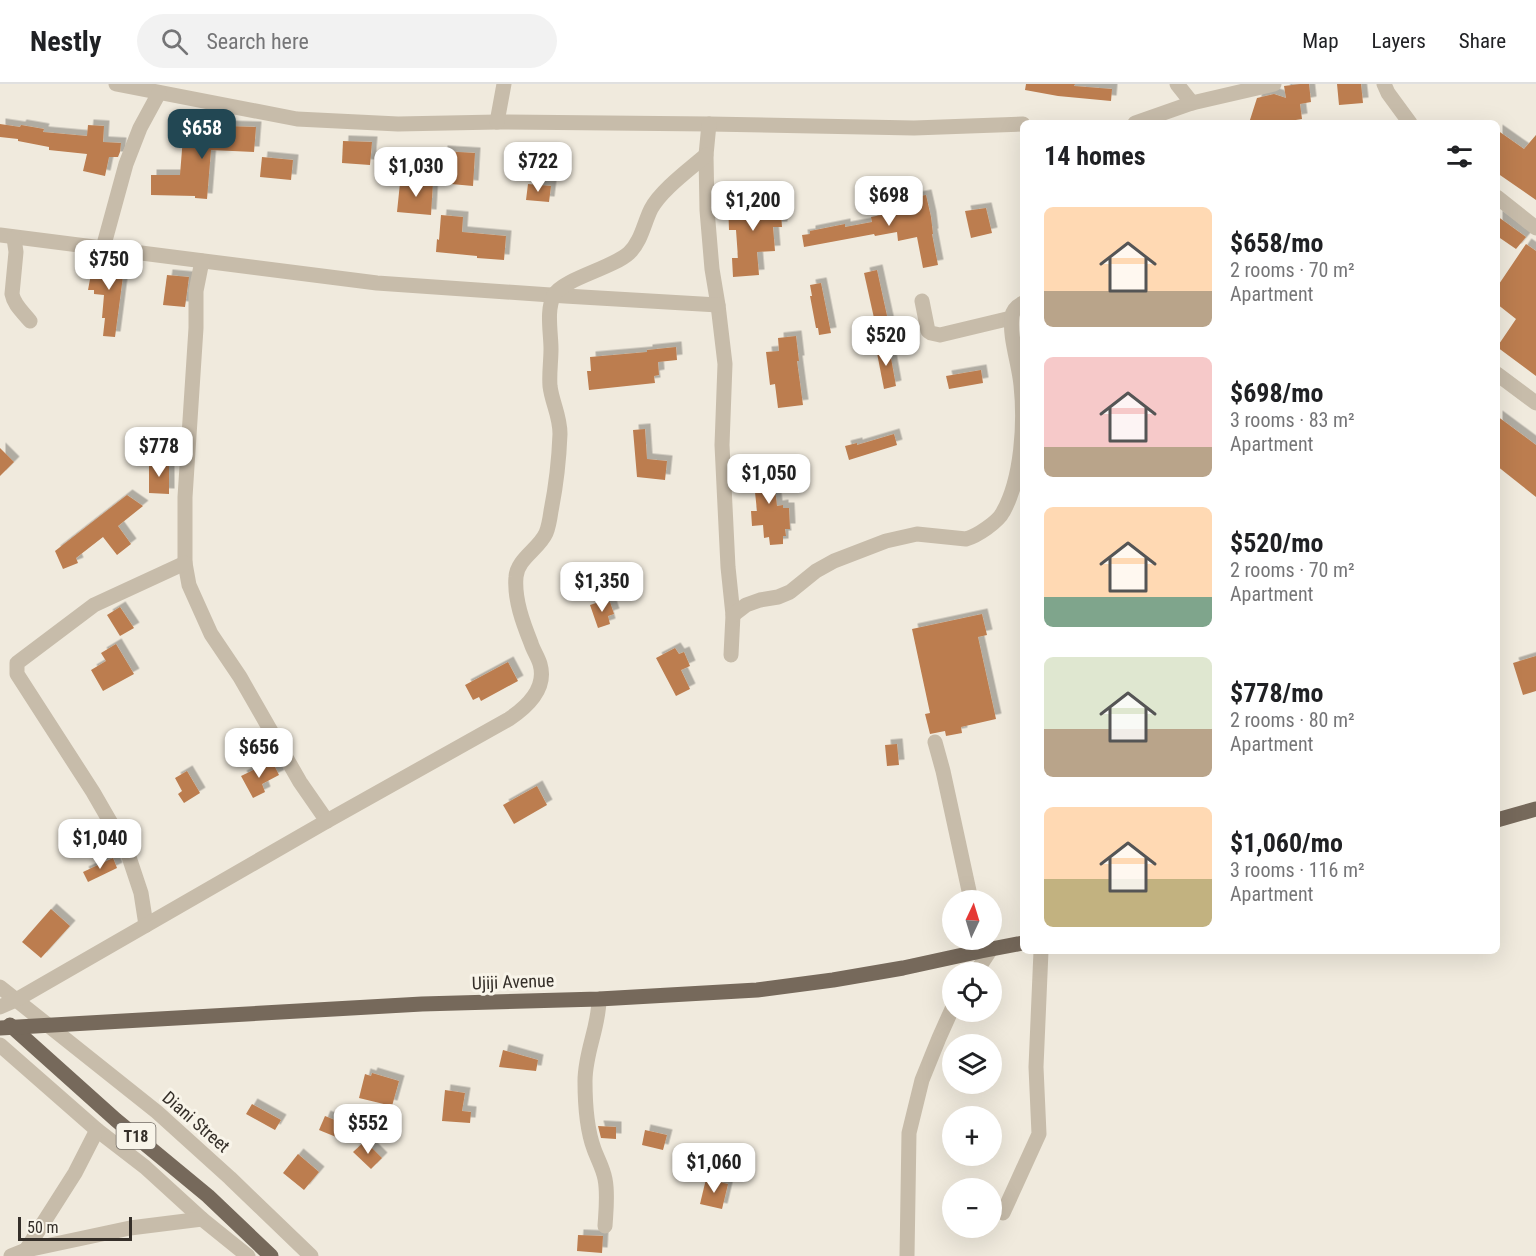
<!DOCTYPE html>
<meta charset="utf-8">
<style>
:root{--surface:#fff;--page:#f2f2f2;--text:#202124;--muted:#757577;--line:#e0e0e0;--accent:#224753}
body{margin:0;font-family:"Roboto Condensed",sans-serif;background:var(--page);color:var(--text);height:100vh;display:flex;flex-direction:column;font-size:22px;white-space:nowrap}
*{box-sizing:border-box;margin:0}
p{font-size:20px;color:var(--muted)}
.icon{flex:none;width:33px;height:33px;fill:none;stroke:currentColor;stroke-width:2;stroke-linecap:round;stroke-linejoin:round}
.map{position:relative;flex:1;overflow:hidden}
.sheet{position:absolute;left:1020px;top:36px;width:480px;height:834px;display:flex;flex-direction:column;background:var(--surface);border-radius:9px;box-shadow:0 6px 24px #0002}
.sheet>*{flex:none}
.needle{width:39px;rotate:4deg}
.fabs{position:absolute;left:942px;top:806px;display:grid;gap:12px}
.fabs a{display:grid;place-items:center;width:60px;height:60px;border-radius:50%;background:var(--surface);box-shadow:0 6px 24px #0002;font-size:30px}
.scale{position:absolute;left:18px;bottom:15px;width:114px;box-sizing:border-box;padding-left:6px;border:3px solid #352f29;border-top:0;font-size:16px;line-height:21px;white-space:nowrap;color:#352f29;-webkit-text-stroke:4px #f8f4e9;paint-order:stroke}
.price{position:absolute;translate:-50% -51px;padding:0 14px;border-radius:12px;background:#fff;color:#222;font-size:20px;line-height:39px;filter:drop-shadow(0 2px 3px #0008)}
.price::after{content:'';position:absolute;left:50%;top:36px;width:18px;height:14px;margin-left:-9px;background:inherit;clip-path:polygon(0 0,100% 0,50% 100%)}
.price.current{background:var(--accent);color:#fff}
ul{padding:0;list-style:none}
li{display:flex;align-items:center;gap:18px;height:150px;padding:0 24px}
li span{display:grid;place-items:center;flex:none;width:168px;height:120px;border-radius:9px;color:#555}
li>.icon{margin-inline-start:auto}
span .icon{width:72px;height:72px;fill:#fffc;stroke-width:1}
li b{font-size:26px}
h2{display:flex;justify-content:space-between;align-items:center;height:72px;padding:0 24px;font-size:26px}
header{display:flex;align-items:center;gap:36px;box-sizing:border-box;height:84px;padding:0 30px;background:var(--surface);border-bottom:2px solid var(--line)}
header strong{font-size:28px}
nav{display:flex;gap:33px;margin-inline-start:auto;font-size:21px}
.search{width:420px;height:54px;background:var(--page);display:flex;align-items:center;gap:15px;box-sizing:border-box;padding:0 21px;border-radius:33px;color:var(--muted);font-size:22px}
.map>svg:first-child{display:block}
</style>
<header>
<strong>Nestly</strong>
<div class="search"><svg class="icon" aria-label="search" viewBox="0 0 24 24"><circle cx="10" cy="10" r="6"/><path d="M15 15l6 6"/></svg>Search here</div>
<nav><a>Map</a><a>Layers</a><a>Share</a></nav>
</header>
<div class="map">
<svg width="1536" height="1172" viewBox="0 0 1536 1172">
<defs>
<filter id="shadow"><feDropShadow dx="5.5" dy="-5.5" stdDeviation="0" flood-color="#0004"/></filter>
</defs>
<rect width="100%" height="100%" fill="#f0eadd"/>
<!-- building -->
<g fill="#bc7d4f" filter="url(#shadow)">
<polygon points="1026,0 1075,0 1074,2 1112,5 1111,17 1058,12 1025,6"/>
<polygon points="1300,0 1309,0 1311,18 1300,20 1302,35 1277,39 1249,39 1257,14 1274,10 1286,14 1284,2"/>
<polygon points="1337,0 1361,0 1363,19 1339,21"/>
<polygon points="0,40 20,43 21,41 44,45 43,48 87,52 88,41 104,42 103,58 121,59 120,68 118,73 109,73 105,92 83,87 87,70 49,66 49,63 18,57 18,55 0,53"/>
<polygon points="224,42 256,43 254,68 211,66 207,115 195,114 195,112 151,111 151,91 180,91 183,53 186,53 186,44 224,47"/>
<polygon points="1497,46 1524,65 1536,51 1536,116 1497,89"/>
<polygon points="343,57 372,58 370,81 342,79"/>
<polygon points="442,67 475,69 473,102 440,99"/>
<polygon points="262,73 293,76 291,96 260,93"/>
<polygon points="407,96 433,98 431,131 397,128 400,99 407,100"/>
<polygon points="528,100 551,102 549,118 526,116"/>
<polygon points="926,111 931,133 933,150 932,150 938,181 923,184 917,153 898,157 897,148 875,152 874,150 804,163 802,151 810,150 810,147 845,140 845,143 872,138 871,133 881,131 879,121 888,119 888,118"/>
<polygon points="780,115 782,143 773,143 775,167 757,168 759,191 733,193 732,174 738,174 736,146 729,146 728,119"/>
<polygon points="986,124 992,149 971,154 965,127"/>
<polygon points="441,131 463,133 462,148 506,152 504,176 477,174 477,172 436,168 437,155 439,156"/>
<polygon points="1497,132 1526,153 1516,165 1497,152"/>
<polygon points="1526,160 1536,167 1536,292 1497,263 1516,235 1497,220 1497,203"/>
<polygon points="99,173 125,177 115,253 103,252 105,234 102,234 104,211 94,210 94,206 88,206 91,190 96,190"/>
<polygon points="877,186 889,241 876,243 864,189"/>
<polygon points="167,191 189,193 185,223 163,221"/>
<polygon points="821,199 831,249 819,251 818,244 816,244 810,212 812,212 810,201"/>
<polygon points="796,252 799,277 797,277 803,321 778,324 775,300 770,301 766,268 779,267 778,254"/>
<polygon points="676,263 677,276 658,278 659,291 654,292 655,299 589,306 587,287 591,287 590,273 647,268 647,266"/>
<polygon points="889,263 896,302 884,305 876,264"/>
<polygon points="981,286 983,299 949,305 946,292"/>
<polygon points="1497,332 1536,361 1536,413 1497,382"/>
<polygon points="645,345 647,375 667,377 665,396 637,393 633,346"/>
<polygon points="894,350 897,361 849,376 845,362 857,359 857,361"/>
<polygon points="0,364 14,378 0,392"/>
<polygon points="149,378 169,378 169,410 149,409"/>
<polygon points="772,378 777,422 783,421 783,424 789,424 790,445 785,445 786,452 783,452 783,460 770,461 769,453 764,454 763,441 752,442 751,427 757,427 752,380"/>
<polygon points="127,411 143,422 118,442 131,460 117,471 103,453 76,474 78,479 63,485 55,467"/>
<polygon points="602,517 603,520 610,518 614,530 608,532 610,540 598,544 590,521"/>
<polygon points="120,523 134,544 120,552 107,531"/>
<polygon points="982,530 987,551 978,553 996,635 961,643 962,649 946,652 945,647 930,650 925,630 930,629 912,545"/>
<polygon points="116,560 134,590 103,607 91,586 106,577 101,569"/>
<polygon points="675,564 679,570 684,568 690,582 681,586 690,605 676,612 656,574"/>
<polygon points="1536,572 1536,607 1523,611 1513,579"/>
<polygon points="508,578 518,597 481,617 479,613 473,616 465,601"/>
<polygon points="897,660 899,681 887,682 885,661"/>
<polygon points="273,679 279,691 262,700 265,708 253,714 241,692 266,680 267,683"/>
<polygon points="187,687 200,709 184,719 178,710 182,707 175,694"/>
<polygon points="537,702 547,721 514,740 503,721"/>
<polygon points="113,774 117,784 88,798 83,788"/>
<polygon points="51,825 70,842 41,874 22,858"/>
<polygon points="503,966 538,976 536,987 499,983"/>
<polygon points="372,989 399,997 392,1022 359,1014 365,990 371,992"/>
<polygon points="445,1006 465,1009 462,1027 471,1028 470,1039 442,1037"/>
<polygon points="252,1020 281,1036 275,1046 246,1030"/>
<polygon points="325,1032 347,1041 341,1055 319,1046"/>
<polygon points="598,1042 616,1043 616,1055 601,1054"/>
<polygon points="645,1046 667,1051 663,1066 642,1061"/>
<polygon points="365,1057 382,1074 371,1085 353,1068"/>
<polygon points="298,1070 319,1088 304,1106 283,1089"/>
<polygon points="706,1095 728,1100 722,1125 700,1120"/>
<polygon points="578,1151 603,1152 602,1169 577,1167"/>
</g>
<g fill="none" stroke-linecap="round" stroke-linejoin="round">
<!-- minor -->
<g stroke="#c7bcaa" stroke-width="15">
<polyline points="116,0 297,35 398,40 497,38 709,40 914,44 1023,40"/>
<polyline points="1177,0 1192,19"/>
<polyline points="1384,0 1388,9 1410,39"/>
<polyline points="497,38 504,0"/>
<polyline points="1135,39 1192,19 1274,0"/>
<polyline points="709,40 706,71 707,126 712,185 718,221 725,280 722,361 728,483 733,531 731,571"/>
<polyline points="1497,113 1536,144"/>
<polyline points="0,151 377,199 565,212 718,221"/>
<path d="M14 154 16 168 12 210C14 221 23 228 30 237"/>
<polyline points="103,164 126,80 140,44 159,9"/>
<polyline points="202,177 196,207 196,244 185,413 185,479 189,501 211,550 240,593 300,698 327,737"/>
<polyline points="922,217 928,247 931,249 940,251 1011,234"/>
<polyline points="1497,290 1536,319"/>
<path d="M733 531 746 521 760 516 778 513 790 508 816 487 834 477 886 457 917 450 966 455C977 452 998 438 1003 428 1022 394 1025 339 1021 301 1019 279 1009 253 1012 232 1013 225 1017 222 1023 219"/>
<polyline points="935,658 943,687 971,816"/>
<polyline points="146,841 141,809 127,767 93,708 17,590 17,579 94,521 185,479"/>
<polyline points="979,855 981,867"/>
<polyline points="976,888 991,865"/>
<polyline points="0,903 157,1028 230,1094 311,1172"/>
<path d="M599 915C599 943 585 968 585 997 585 1017 587 1046 594 1065 598 1076 603 1084 605 1095 608 1110 606 1126 605 1142"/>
<path d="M0 923 16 916 327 737 509 635C527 623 547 604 540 580 538 573 533 566 531 559 523 539 514 515 516 493 517 475 539 465 546 449 549 442 550 434 551 427 556 402 559 376 560 350 560 331 552 319 550 302 549 290 551 277 551 265 551 249 546 226 554 211 563 195 613 184 629 169 641 158 644 139 651 125 661 106 690 85 706 71"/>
<polyline points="0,961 97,1046 145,1083 202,1135 248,1172"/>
<polyline points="1003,1129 1039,1050 1036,983 1041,867"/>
<polyline points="26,1166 75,1089 97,1046"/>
<polyline points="11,1172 26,1166 41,1163 130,1144 202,1135"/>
<polyline points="907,1172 909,1049 922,996 939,954 952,925"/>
</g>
<!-- major -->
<g stroke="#76695b" stroke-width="15">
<polyline points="1497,736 1536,725"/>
<polyline points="10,941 116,1036 208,1112 271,1172"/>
<polyline points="0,944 422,920 599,915 757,906 833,896 903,884 981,867 1023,859"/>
</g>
</g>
<g text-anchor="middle" stroke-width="6" stroke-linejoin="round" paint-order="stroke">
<!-- shield labels -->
<rect fill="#f8f4e9" stroke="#706a63" stroke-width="1.5" x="116.5" y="1039" width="39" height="26" rx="4.5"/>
<g font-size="16" font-weight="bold" fill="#352f29">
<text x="136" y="1058">T18</text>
</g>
<!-- street labels -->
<g font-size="18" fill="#352f29" stroke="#f8f4e9">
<text transform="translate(513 898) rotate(-2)" y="6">Ujiji Avenue</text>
<text transform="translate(196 1038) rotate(41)" y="6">Diani Street</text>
</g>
</g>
</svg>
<div class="fabs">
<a><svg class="needle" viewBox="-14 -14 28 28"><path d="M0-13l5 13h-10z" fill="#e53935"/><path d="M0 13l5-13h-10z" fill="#757577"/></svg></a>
<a><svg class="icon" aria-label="locate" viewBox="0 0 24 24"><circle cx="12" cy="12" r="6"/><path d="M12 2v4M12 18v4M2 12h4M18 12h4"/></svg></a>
<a><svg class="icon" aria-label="layers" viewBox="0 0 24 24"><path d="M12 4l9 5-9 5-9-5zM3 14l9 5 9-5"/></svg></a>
<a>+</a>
<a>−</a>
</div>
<div class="scale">50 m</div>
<b class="price current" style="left:202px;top:76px">$658</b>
<b class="price" style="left:538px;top:109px">$722</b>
<b class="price" style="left:416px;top:114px">$1,030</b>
<b class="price" style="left:889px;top:143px">$698</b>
<b class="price" style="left:753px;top:148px">$1,200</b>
<b class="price" style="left:109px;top:207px">$750</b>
<b class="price" style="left:886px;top:283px">$520</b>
<b class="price" style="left:159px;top:394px">$778</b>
<b class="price" style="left:769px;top:421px">$1,050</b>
<b class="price" style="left:602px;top:529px">$1,350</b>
<b class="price" style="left:259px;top:695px">$656</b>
<b class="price" style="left:100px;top:786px">$1,040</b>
<b class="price" style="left:368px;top:1071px">$552</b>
<b class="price" style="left:714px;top:1110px">$1,060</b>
<section class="sheet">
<h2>14 homes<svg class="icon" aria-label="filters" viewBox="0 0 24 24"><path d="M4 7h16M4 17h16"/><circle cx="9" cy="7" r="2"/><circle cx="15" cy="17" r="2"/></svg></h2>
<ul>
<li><span style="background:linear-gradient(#ffd9b3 70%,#b9a48a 0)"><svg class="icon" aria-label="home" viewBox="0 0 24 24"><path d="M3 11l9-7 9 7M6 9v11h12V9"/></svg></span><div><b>$658/mo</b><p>2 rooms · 70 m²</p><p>Apartment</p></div></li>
<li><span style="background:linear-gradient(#f6c9c9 75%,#b9a48a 0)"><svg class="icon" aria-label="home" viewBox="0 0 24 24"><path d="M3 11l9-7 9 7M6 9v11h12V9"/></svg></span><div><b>$698/mo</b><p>3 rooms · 83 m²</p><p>Apartment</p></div></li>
<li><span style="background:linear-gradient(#ffd9b3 75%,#7fa58c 0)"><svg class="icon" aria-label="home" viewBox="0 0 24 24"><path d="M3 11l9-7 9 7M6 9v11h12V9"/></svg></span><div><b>$520/mo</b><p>2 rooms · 70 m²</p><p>Apartment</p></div></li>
<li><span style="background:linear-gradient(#dfe7d0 60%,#b9a48a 0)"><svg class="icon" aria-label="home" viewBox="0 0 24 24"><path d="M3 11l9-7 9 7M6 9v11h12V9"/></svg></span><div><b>$778/mo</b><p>2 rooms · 80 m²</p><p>Apartment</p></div></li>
<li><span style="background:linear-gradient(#ffd9b3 60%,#c2b280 0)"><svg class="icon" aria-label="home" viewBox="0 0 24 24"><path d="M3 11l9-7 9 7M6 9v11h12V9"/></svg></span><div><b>$1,060/mo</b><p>3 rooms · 116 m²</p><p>Apartment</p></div></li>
</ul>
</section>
</div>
